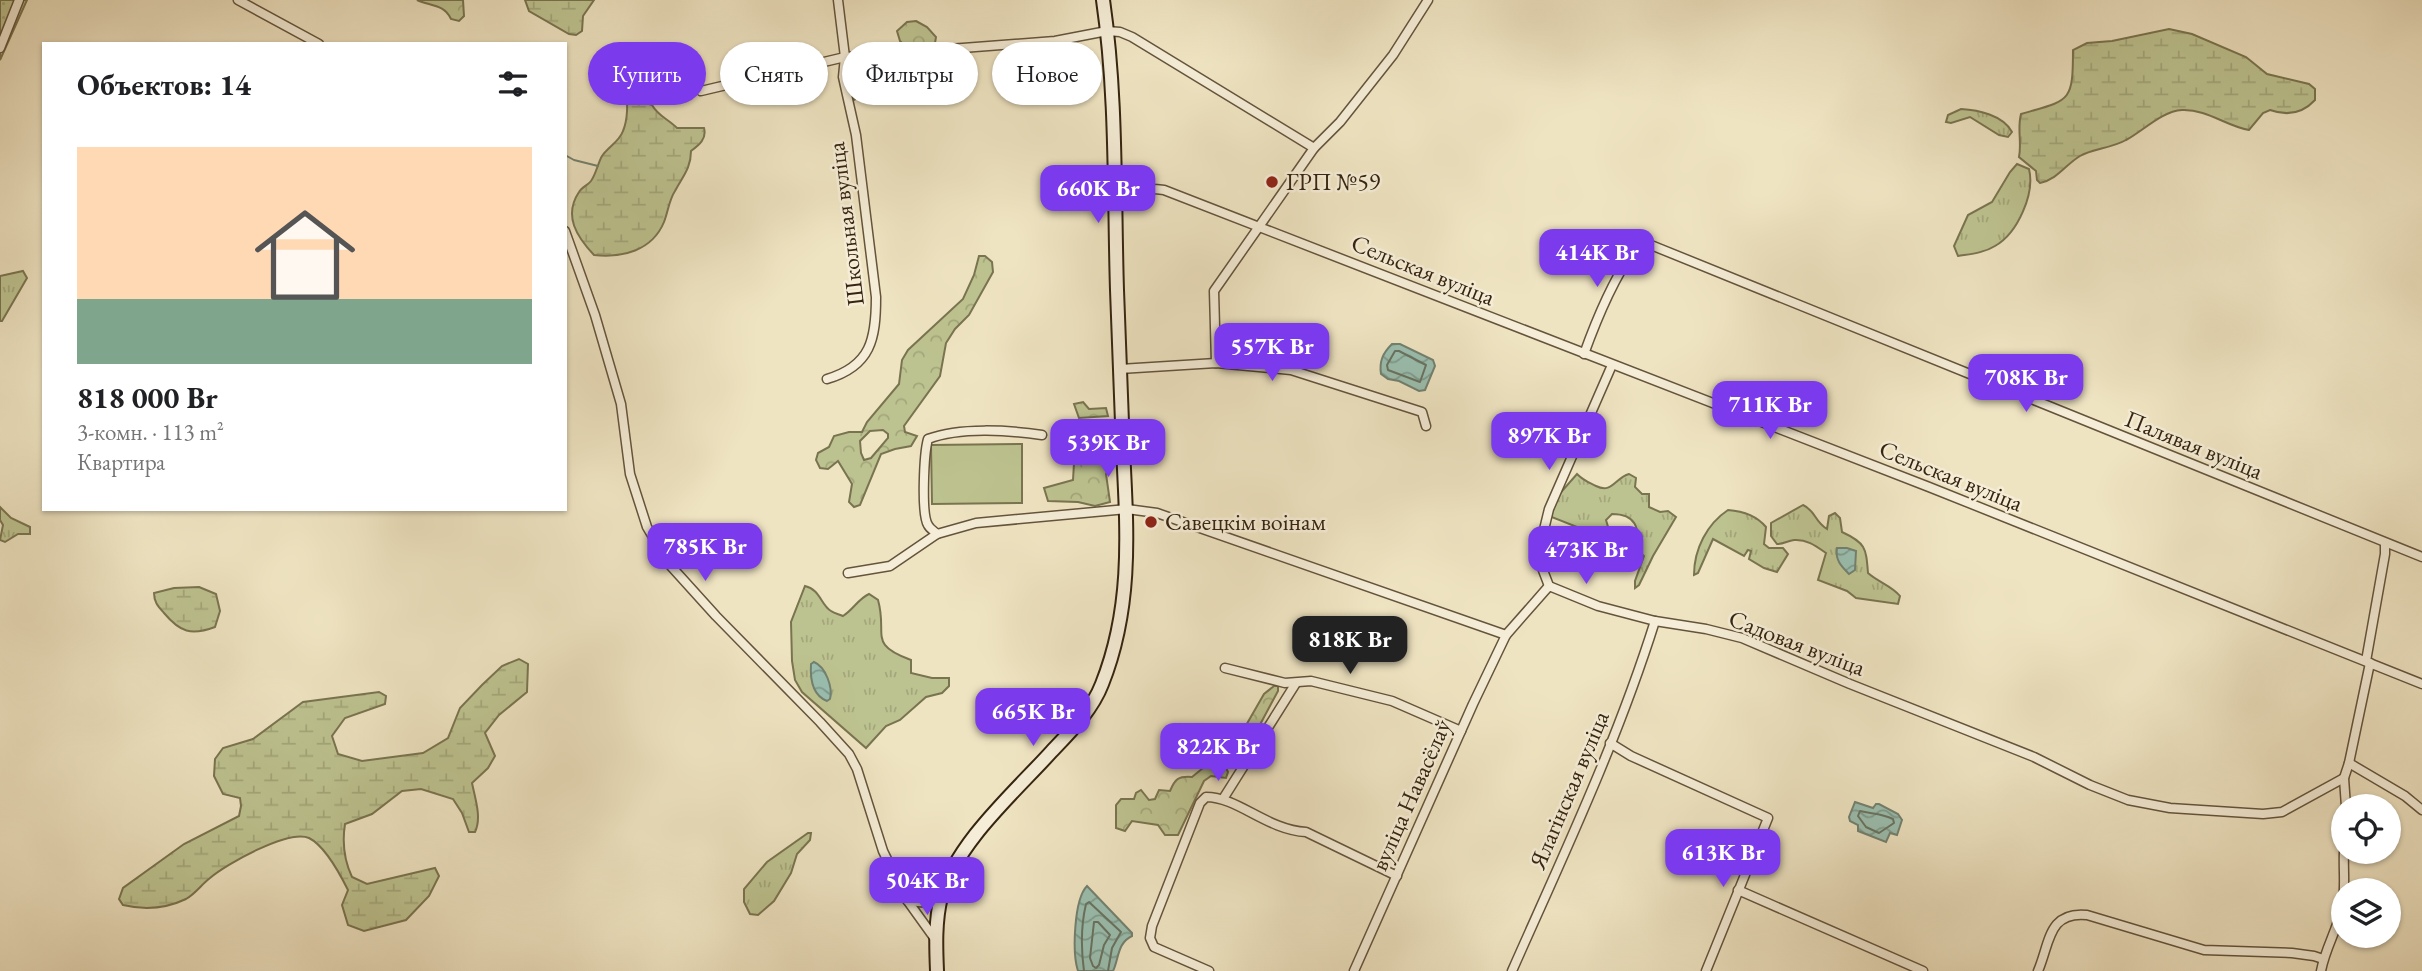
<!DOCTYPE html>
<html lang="ru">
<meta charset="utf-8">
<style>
:root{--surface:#fff;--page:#f6f6f6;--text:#202124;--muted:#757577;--line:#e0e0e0;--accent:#7c3aed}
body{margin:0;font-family:"EB Garamond",serif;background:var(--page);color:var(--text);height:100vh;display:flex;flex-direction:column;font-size:26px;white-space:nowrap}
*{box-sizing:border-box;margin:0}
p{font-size:23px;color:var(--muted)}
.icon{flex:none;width:38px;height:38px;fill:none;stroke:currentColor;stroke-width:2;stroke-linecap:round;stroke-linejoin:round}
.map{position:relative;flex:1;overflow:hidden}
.panel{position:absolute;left:42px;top:42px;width:525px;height:469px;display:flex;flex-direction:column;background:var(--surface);border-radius:0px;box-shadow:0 2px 5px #0004}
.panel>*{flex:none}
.banner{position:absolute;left:588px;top:42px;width:665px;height:63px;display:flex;gap:14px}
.fabs{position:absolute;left:2331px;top:794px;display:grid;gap:14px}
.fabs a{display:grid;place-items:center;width:70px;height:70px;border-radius:50%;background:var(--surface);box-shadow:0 2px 5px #0004;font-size:35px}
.price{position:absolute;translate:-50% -60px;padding:0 16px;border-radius:14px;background:var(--accent);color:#fff;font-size:23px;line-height:46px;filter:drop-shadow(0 2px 4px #0008)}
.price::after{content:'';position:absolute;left:50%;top:42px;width:21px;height:16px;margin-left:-10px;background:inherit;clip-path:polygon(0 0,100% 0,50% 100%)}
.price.current{background:#222;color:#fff}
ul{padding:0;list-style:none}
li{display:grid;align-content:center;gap:14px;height:371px;padding:0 35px}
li+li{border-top:2px solid var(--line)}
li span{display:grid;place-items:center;height:217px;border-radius:0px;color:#555}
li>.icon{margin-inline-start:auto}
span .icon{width:126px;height:126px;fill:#fffc;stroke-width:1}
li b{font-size:30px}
h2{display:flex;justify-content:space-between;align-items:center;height:84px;padding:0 35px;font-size:30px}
.tag{padding:0 24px;border-radius:32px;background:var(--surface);box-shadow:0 2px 5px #0004;font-size:24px;line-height:63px}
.tag.current{background:var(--accent);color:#fff}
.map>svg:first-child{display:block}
</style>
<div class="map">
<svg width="2422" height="971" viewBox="0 0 2422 971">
<defs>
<pattern id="grass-tufts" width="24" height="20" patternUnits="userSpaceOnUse" patternTransform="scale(1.75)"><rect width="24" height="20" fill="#bdc390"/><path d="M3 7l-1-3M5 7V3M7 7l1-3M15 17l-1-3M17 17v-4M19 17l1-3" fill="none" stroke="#a3a77b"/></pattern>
<pattern id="forest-crowns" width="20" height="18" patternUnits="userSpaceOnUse" patternTransform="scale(1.75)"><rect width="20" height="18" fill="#bdc390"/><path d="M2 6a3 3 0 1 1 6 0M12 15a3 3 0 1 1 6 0" fill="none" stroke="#a3a77b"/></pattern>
<pattern id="wetland-marsh" width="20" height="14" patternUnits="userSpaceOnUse" patternTransform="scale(1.75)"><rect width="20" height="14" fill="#bdc390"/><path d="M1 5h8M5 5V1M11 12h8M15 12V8" fill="none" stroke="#a3a77b"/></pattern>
<pattern id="park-dots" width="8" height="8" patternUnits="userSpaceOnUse" patternTransform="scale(1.75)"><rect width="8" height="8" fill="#bdc390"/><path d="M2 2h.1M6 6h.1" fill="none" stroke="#a3a77b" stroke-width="1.8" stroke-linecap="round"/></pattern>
<pattern id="water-waves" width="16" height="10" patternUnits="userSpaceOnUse" patternTransform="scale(1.75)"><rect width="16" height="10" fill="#9abfb0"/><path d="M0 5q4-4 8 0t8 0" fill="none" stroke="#7e9b8e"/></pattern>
</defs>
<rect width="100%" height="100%" fill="#efe4c2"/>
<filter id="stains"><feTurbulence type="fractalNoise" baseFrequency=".00286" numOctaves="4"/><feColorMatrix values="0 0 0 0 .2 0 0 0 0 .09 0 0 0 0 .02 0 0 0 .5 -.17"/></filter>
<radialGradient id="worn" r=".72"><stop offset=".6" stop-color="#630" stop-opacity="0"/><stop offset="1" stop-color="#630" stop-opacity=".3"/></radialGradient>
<!-- grass -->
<g fill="url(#grass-tufts)" stroke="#797450" stroke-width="2">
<path d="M1961 109C1978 110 2003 115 2012 132L2008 137 1999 135 1970 117 1951 123 1946 122 1948 115Z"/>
<path d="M2017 164 2029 169C2035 193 2018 233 1995 246 1984 253 1970 254 1958 256L1954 246 1968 215 1992 202 2010 172Z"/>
<polygon points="23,271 27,278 2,321 0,321 0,276"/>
<path d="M1577 474C1584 481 1588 482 1596 486 1612 494 1615 478 1629 474L1636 478 1635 487 1642 494H1649V507L1660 512 1668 511 1676 517 1653 556 1639 585 1635 588V581L1644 556 1637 550C1640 528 1636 514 1612 514L1606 520 1612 540 1609 542 1603 539 1596 528 1582 529 1549 516 1555 499Z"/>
<path d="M1803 505C1816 511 1814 521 1827 529L1829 516 1835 513 1840 518 1842 532C1866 543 1866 548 1868 573 1878 582 1892 586 1900 596L1898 604 1856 598 1847 591 1818 580 1826 553C1816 546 1807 539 1794 540 1787 541 1784 544 1777 544L1771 536V523Z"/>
<polygon points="0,507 11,518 30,527 30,534 18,534 5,542 0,540 3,525 0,520"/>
<path d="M1728 510C1742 511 1756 515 1766 527L1764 544 1769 548H1783L1788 554 1777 572 1764 568 1749 559 1751 551 1748 550 1744 556 1713 539 1698 573 1694 575C1694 549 1707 524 1728 510Z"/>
<path d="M805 586C821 590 820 604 831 611 835 614 839 614 843 616 854 609 858 599 869 594L878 600C888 635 867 644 911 660V673L932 678H949V686L942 693 926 697 900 720 886 726 866 748 802 692 795 680 792 661 791 622Z"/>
<polygon points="808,833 811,833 810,840 797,854 791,873 774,901 758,915 750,914 744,902 744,889 767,862"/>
</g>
<!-- forest -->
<g fill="url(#forest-crowns)" stroke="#797450" stroke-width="2" fill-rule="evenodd">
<path d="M417 0H463L464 16 459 21 451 19C444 4 430 6 417 0Z"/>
<polygon points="916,21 927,27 936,37 935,43 903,44 900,41 897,31 907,22"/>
<path d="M868 58 874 61 875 68 855 84 859 92 869 85 861 96 854 100C841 82 851 67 868 58Z"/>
<path d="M979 256H985L992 262 993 272 969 315 955 329 946 343 940 376 904 426 905 432 917 436 911 446 895 449 881 454 860 505 854 507 849 502 852 484 838 461 828 469 820 468 816 460 818 453 829 447 834 436 849 432H862L867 422 899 384 902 360 908 350 963 299 974 275ZM883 430 888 434V438L871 458 864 460 861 453 860 441 870 431Z"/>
<polygon points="1083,402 1089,409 1106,408 1108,416 1079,418 1074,404"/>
<polygon points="1113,462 1106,474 1110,502 1095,506 1078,502 1048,501 1044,488 1073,480 1074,463"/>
<polygon points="1274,686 1278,686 1278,691 1247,749 1241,754 1236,749 1237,741 1264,694"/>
<path d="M1226 734 1230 738 1219 753 1228 772 1226 778 1211 776 1204 781 1178 835H1165L1158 825 1132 821 1125 831 1116 828V805L1121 799H1134L1136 793 1141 790 1149 800 1155 799 1159 790 1170 791C1175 779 1178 776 1192 777L1203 768 1200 761 1201 753 1215 749 1212 740 1214 735Z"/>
</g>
<!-- wetland -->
<g fill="url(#wetland-marsh)" stroke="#797450" stroke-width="2">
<polygon points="525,0 594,0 583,16 582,31 576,35 569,34 529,11"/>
<path d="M2169 29 2192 34 2246 57 2267 74 2309 84 2315 89V100C2303 113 2287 116 2270 110L2263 113 2249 130C2226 126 2207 109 2182 110 2162 111 2143 131 2126 140 2112 148 2092 149 2080 156 2065 165 2058 179 2040 183L2037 180 2036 171 2019 157C2022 142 2017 129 2021 114 2070 100 2073 103 2073 50L2087 43 2112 41Z"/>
<path d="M631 74 638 77 643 102 652 105C658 116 668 119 677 128H704C707 139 699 145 691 151 691 168 683 176 675 191 669 200 668 212 664 222 652 251 622 258 594 255 577 237 563 216 579 192 582 187 588 185 591 181 596 174 598 163 602 156 608 147 619 142 623 131 630 114 626 94 626 76Z"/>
<path d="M199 587 216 594 220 611 215 627C191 636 180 632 164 613 158 606 154 602 154 593L174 588Z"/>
<path d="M519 659 528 664 527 692 499 715 485 733 495 756 488 768 472 783C475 798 482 818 475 832H469L462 813 453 799 421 789 402 791 372 814 345 824C342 843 344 860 352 877L367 884 435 868 439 876 429 896 406 920 364 931 348 925 342 905 348 890C340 874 325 846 309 838 289 829 226 864 210 878 202 884 195 894 186 899 165 909 144 910 123 905L119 899 123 888 184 844 239 816 241 806 240 798 223 794 214 776 215 759 223 748 253 739 303 702 379 692 386 696 385 704 345 718 332 736 338 754 362 761 423 753 448 738 460 708 482 685 502 666Z"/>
</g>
<!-- park -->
<polygon fill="url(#park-dots)" stroke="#797450" stroke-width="2" points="0,0 27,0 0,60"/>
<!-- pitch -->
<polygon fill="#bdc390" stroke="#797450" stroke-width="2" points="1022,444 1022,503 932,504 931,445"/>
<!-- water -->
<g fill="url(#water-waves)" stroke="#728170" stroke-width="2">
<path d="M1392 344H1400L1433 360 1435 366 1425 390 1419 391 1399 381 1388 379 1381 374C1379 361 1383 353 1392 344Z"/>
<path d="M1837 548H1847L1856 551 1855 570 1849 574C1841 566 1835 560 1837 548Z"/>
<path d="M814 662C826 667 833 688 830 699L827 701C812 695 810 679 811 664Z"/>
<polygon points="1855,802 1873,808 1876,804 1879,804 1898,814 1902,820 1897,835 1890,833 1886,842 1858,831 1858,825 1850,821 1849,817"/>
<path d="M1087 886 1132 933V936C1117 943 1119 959 1113 971H1078C1072 953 1074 899 1087 886Z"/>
</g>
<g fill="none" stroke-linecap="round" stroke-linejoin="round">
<!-- shore -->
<g stroke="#687260" stroke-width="2">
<polygon points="1395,351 1399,351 1426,365 1420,382 1388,370 1387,365"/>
<path d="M1860 811C1872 814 1881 813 1893 819L1894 823 1879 833 1866 827 1858 816Z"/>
<polygon points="1094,922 1098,922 1110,935 1104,945 1099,965 1096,968 1093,966 1090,958"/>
<path d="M1084 971C1081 949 1081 925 1086 904L1089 902 1121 932 1112 948 1108 971"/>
</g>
<!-- stream -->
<polyline stroke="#728170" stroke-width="2" points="565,155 574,160 598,166"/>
<defs>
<g id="street">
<polyline points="238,0 319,44"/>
<polyline points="0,48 19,0"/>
<polyline points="701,91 845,57 1055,41 1107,31 1120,32 1132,37 1314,148 1340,122 1393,55 1428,0"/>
<path d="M1114 205C1130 190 1143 187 1164 190L1929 487 2422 684"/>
<polyline points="565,231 595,315 621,404 630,474 647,527 669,564 716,616 820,722 849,754 857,769 883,851 907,900 935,939"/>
<path d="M1584 354C1597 318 1617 270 1641 241L2422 557"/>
<polyline points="1216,363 1214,291 1314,148"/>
<polyline points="1120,369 1216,363 1291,370 1422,412 1426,426"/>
<path d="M827 379C871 366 876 339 876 297L856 135 843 77 845 57 838 0"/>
<path d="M937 534C934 531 930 529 928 525 921 514 924 453 928 439 960 427 1008 430 1042 435"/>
<polyline points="848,573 890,566 937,534 976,523 1127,509 1157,513 1506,635 1549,586 1598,606 1655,621 1706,629 1742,638 1850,684 2034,757 2090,785 2128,800 2170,808 2263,814 2282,812 2344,778"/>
<polyline points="1549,586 1541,565 1541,542 1549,509 1612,365"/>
<polyline points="2366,661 2385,554 2385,543"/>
<polyline points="1225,668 1285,683 1311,681 1392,701 1461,731"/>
<polyline points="1610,743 1631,756 1768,818 1706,971"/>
<polyline points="2349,763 2405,796 2422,810"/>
<polyline points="1223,799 1296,683"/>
<polyline points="2346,807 2344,778 2349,763 2370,663"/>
<polyline points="1738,890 1923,971"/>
<path d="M907 900C921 903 928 904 941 897"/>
<path d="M1209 971 1154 947 1150 938 1152 926 1200 803 1206 797C1238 797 1267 830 1306 832L1397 876"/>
<polyline points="1354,971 1473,704 1506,635"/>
<path d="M1512 971C1563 856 1617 742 1655 621"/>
<path d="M2038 971C2050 943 2048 911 2087 915L2204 950 2292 953 2314 956 2323 959"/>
<path d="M2321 971C2325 949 2337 930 2342 908 2346 890 2343 870 2344 852"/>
</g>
<path id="secondary" d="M937 971C936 947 935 921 941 897 957 842 1014 793 1052 751 1071 731 1092 710 1102 684 1133 606 1127 530 1123 449 1121 396 1119 343 1117 290 1114 194 1117 96 1103 0"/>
</defs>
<!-- street casing -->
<use href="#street" stroke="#64543c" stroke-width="11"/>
<!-- secondary casing -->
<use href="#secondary" stroke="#352410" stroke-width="16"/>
<!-- street -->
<use href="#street" stroke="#f5edd7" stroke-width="8"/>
<!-- secondary -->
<use href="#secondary" stroke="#f5edd7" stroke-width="12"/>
</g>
<!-- markers -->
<g fill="#8f2418" stroke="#f5edd7" stroke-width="2.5">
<circle cx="1272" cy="182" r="7"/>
<circle cx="1151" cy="522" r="7"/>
</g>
<g text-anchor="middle" stroke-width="5" stroke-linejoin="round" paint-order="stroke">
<!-- poi labels -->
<g font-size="24" fill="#352410" stroke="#f5edd7" text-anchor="start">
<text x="1286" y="190">ГРП №59</text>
<text x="1165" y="530">Савецкім воінам</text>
</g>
<!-- street labels -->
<g font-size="24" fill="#352410" stroke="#f5edd7">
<text transform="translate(846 224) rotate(-97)" y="8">Школьная вуліца</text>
<text transform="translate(1423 270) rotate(22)" y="8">Сельская вуліца</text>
<text transform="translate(2194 445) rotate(22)" y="8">Палявая вуліца</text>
<text transform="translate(1951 476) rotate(22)" y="8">Сельская вуліца</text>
<text transform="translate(1797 643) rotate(21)" y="8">Садовая вуліца</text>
<text transform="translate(1569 790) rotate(-67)" y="8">Ялагінская вуліца</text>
<text transform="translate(1411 795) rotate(-66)" y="8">вуліца Навасёлаў</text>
</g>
</g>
<rect width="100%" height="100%" filter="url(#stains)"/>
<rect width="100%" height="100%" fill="url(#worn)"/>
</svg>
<div class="fabs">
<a><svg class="icon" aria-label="locate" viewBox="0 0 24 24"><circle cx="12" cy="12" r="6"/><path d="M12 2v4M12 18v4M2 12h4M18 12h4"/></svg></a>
<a><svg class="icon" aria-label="layers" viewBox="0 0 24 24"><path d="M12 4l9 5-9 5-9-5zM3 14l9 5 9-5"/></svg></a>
</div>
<b class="price" style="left:1098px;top:225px">660K Br</b>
<b class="price" style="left:1597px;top:289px">414K Br</b>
<b class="price" style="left:1272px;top:383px">557K Br</b>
<b class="price" style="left:2026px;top:414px">708K Br</b>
<b class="price" style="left:1770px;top:441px">711K Br</b>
<b class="price" style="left:1549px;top:472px">897K Br</b>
<b class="price" style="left:1108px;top:479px">539K Br</b>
<b class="price" style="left:705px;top:583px">785K Br</b>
<b class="price" style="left:1586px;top:586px">473K Br</b>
<b class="price current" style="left:1350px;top:676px">818K Br</b>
<b class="price" style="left:1033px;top:748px">665K Br</b>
<b class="price" style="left:1218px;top:783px">822K Br</b>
<b class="price" style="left:1723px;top:889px">613K Br</b>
<b class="price" style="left:927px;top:917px">504K Br</b>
<div class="banner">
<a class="tag current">Купить</a>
<a class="tag">Снять</a>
<a class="tag">Фильтры</a>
<a class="tag">Новое</a>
</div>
<section class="panel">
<h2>Объектов: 14<svg class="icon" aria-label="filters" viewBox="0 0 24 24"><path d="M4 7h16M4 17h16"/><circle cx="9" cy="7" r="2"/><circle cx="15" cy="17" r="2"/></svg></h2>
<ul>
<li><span style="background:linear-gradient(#ffd9b3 70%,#7fa58c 0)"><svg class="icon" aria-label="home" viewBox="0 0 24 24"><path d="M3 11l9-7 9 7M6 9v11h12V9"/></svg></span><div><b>818 000 Br</b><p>3-комн. · 113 m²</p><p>Квартира</p></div></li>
</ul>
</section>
</div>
